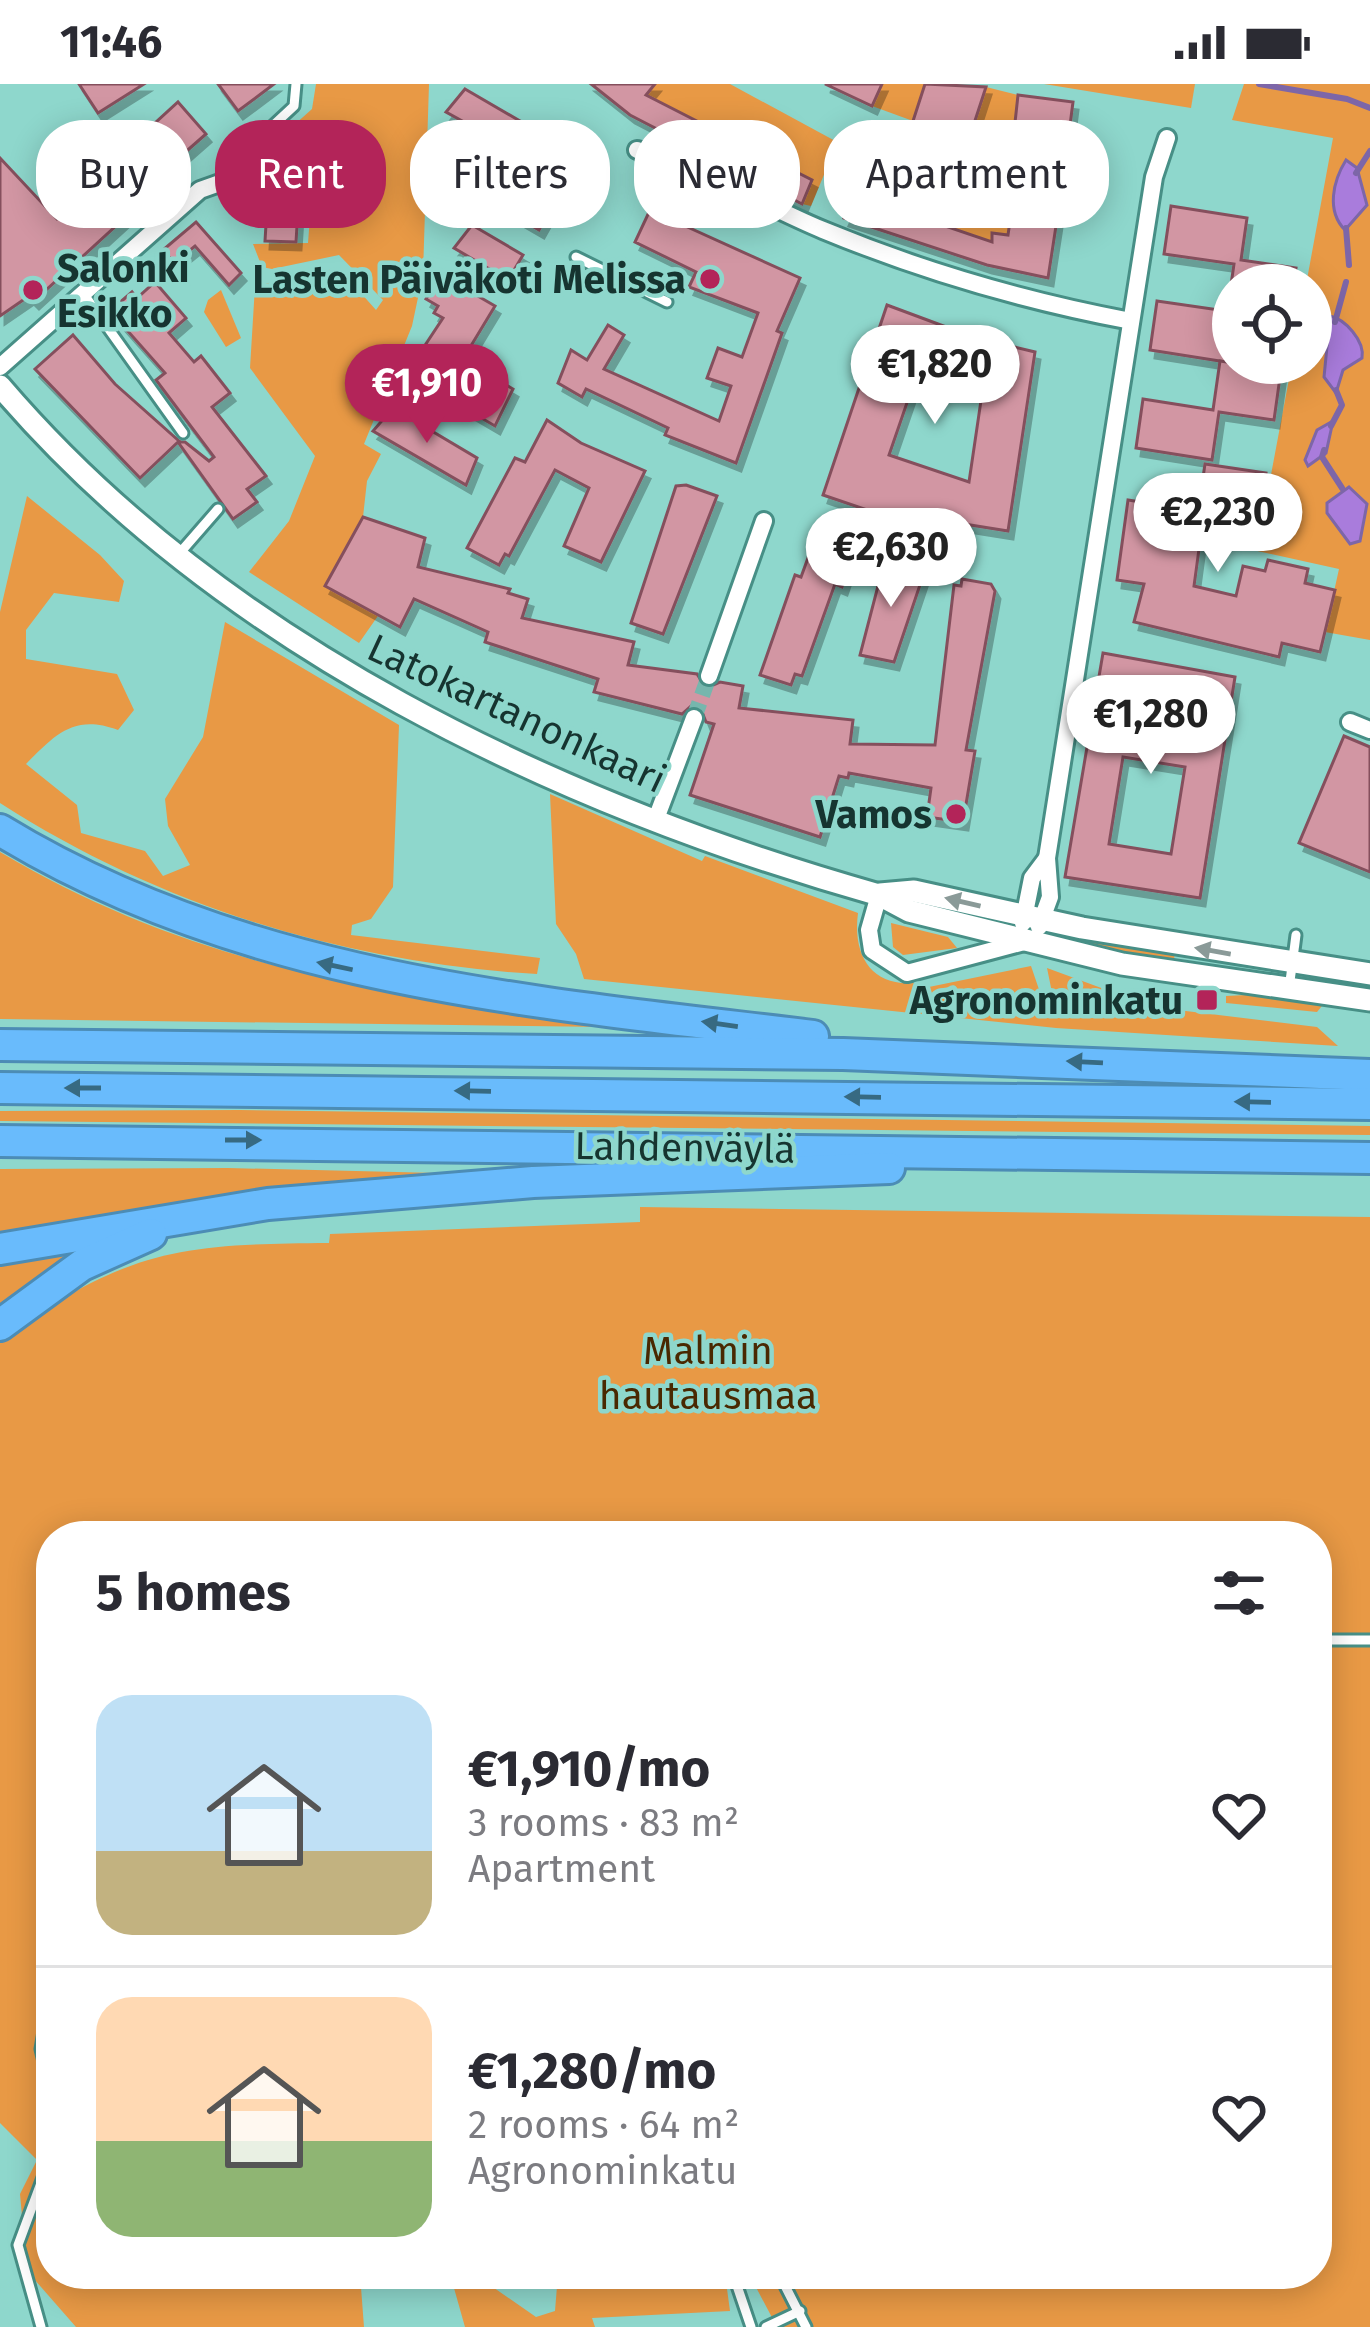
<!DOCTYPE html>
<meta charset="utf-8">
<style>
:root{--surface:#fff;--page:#f7f7f7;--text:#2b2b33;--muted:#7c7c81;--line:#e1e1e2;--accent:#b32459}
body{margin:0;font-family:"Fira Sans",sans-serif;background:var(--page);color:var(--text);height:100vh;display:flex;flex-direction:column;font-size:45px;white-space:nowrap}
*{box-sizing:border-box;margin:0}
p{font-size:39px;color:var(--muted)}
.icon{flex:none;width:66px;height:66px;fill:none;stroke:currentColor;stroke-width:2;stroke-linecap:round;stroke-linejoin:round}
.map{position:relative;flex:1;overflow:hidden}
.drawer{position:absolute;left:36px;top:1437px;width:1296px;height:768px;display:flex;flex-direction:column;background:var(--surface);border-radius:48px;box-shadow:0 6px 30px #0003}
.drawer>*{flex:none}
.hud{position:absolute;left:36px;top:36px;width:1299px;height:108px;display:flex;gap:24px}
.tools{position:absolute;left:1212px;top:180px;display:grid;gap:24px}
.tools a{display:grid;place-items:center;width:120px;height:120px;border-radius:50%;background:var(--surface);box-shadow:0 6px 30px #0003;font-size:60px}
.price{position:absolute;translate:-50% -102px;padding:0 27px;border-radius:42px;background:#fff;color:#222;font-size:39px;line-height:78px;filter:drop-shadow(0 3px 6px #0008)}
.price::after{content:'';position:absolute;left:50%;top:72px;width:36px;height:27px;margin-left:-18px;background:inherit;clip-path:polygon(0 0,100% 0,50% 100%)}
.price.selected{background:var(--accent);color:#fff}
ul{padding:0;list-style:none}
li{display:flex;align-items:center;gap:36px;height:300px;padding:0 60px}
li+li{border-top:3px solid var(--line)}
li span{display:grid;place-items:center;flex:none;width:336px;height:240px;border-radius:36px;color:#555}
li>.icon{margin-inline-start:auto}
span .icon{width:144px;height:144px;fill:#fffc;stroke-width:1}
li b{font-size:51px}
h2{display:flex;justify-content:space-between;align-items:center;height:144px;padding:0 60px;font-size:51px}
.tag{padding:0 42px;border-radius:48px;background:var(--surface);box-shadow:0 6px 30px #0003;font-size:42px;line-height:108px}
.tag.selected{background:var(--accent);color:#fff}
.status{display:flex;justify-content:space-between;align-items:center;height:84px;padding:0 60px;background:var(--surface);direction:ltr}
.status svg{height:33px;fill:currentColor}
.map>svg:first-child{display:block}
</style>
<div class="status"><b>11:46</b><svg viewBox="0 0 49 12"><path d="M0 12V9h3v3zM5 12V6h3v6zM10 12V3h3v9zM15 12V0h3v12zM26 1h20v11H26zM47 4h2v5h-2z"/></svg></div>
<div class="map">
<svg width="1370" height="2243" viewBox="0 0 1370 2243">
<defs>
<filter id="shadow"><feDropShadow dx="5" dy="8" stdDeviation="0" flood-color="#0004"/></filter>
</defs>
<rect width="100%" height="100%" fill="#8ed7cc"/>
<!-- green -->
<g fill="#e89945">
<polygon points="316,0 429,0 423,190 412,242 364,360 381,370 367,397 363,433 325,502 380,529 359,559 249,488 289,437 315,372 250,284 255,202 332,185 343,189 376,226 383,216 339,171 272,185 262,183 253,160 308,159 314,80 284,50 312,25"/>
<polygon points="645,0 730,0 839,59 973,104 978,88 1049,100 1045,128 1032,126 1008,151 992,158 854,111 861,93 828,81 811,122 802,120 811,95 646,11"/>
<polygon points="882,0 925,0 913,37 872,22"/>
<polygon points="1044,0 1195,0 1191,24"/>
<polygon points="1244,0 1370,0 1370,556 1325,548 1339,485 1208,456 1210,443 1260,449 1292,279 1311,279 1311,201 1306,201 1333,54 1232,36"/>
<polygon points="986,3 1018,11 1012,66 969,55"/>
<polygon points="221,206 241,254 226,263 204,228 208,216"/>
<path d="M27 412 100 471 124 497 119 518 54 509 26 546V575L117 590 134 626 118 646C74 630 56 650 26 680L77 721 81 749 145 767 163 792 190 781 168 742 165 715 203 653 225 538 399 641 393 803 371 835 352 841 351 851 540 874 537 890C346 879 160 822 0 719V528Z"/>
<path d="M550 710 702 777 705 772 858 829C852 874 874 906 921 898L924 904 1031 882 1046 926 1056 928 1047 884 1153 923 1317 943 1338 962 1056 944 584 895 576 870 556 840Z"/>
<path d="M0 768C195 884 386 911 607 938L606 943 0 935Z"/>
<polygon points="891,839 948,853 957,864 903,871 893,863"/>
<polygon points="1080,849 1175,869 1174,875 1140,876 1077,863"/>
<polygon points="1266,910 1326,917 1317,928 1226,919 1226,912"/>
<polygon points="240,1026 1370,1042 1370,1051 0,1037 0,1027"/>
<polygon points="228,1084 478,1090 0,1156 0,1085"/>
<path d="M640 1123 1370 1133V2243H777L749 2190H1317V1452H51V1823L41 1834 51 2026V2190H360L364 2243H76L27 2187 20 2110 37 2076 0 2039V1255C129 1166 175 1160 329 1159L330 1150 640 1138Z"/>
<polygon points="95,1157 0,1225 0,1177"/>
<polygon points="450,2190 490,2190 487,2199 536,2233 555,2227 558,2190 725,2190 730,2227 592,2234 595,2243 465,2243"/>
</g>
<!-- water -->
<g fill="#a97cdc" stroke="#7d66a8" stroke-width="3">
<path d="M1346 76 1357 84 1367 121 1345 146C1326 127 1333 97 1346 76Z"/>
<path d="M1330 232C1345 235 1365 257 1362 274L1343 286 1336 309 1324 293Z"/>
<polygon points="1333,337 1326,369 1308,382 1305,376 1317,346"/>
<polygon points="1349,403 1367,420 1360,457 1350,460 1327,429 1327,419"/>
</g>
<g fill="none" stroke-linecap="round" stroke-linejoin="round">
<!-- stream -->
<g stroke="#7d66a8" stroke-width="6">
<polyline points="1259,0 1347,15 1370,24"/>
<polyline points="1356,89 1370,67"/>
<polyline points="1346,144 1349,181"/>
<polyline points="1335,238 1346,198"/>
<polyline points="1331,342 1342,321 1336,306"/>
<polyline points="1324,366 1322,373 1342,404"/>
</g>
</g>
<!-- building -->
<g fill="#d296a3" stroke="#85505d" stroke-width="3" fill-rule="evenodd" filter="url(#shadow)">
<polygon points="79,0 144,0 98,29"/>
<polygon points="218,0 274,0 238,27"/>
<polygon points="591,0 655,0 646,11 812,96 802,120 630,31"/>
<polygon points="825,0 882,0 872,22"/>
<polygon points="925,0 986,3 969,55 913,37"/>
<polygon points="465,5 575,69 547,117 553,121 539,146 449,94 482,48 446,28"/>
<polygon points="1018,11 1073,18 1066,72 1012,66"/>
<polygon points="178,18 206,50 173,79 178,85 34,217 29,212 0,232 0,74 57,135 159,46 154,40"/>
<polygon points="270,74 301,77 296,158 265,157"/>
<polygon points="854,111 992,158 992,149 1008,151 1011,130 1058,129 1048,194 987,181 844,134"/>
<polygon points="1171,122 1247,134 1241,176 1296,184 1293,201 1231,201 1234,180 1164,170"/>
<polygon points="650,126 800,194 777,247 782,249 736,379 665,351 668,344 586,305 582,313 558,299 571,266 587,276 608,241 624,251 604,285 719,337 731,302 707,294 718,264 742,273 758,229 689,203 696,188 635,158"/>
<polygon points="196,138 241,189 229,201 195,162 174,179 163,166"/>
<polygon points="472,141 523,171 508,196 454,164"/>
<polygon points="440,190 495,222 463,275 513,305 495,342 406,290 443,234 434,229 438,222 426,215"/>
<polygon points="155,198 186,234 169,249 194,278 201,272 230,309 212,323 266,392 247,405 257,418 233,435 178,358 185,358 209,377 214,373 156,296 165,289 110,227 132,208 137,214"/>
<polygon points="1157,217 1233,228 1226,278 1150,266"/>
<path d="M887 221 973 253 1035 268 1008 447 939 436 935 449 823 411ZM920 281 983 303 969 398 889 371Z"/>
<polygon points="73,251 115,300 179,357 140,394 35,285"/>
<polygon points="1220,277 1281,286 1274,336 1219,328 1212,376 1136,364 1143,315 1213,326"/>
<polygon points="393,324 477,374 466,401 373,347"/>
<polygon points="547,336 581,359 645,387 601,478 564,462 589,404 555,386 509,472 505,470 499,481 467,464 515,374 525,378"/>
<polygon points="1205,380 1266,389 1259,436 1204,428 1194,502 1236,512 1243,482 1265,487 1268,476 1308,485 1305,499 1335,506 1320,568 1282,559 1279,573 1134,538 1144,500 1117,496 1128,416 1198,427"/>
<polygon points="686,401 717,412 663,550 631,539 676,402"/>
<polygon points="363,433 425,454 418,483 510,505 508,509 528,515 522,534 634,558 628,581 697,590 706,604 720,598 743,602 739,624 853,636 850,660 935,661 954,501 961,502 962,495 991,500 995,507 966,666 975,667 963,738 927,733 931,704 849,689 848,694 839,692 820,753 690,711 714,640 706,638 700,623 691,622 682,630 594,608 598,595 485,558 488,548 414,515 400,543 325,502"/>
<polygon points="816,452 846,463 844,469 853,471 842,503 835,500 802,592 795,590 791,601 760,591 795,491 801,493"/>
<polygon points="885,475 925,486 894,578 860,571"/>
<path d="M1103 569 1235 593 1200 814 1065 793ZM1123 673 1185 683 1171 770 1109 760Z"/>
<polygon points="1344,652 1370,663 1370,788 1299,759"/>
</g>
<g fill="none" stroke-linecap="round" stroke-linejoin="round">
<!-- minor-tunnel -->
<polyline stroke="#76b6ad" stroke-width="16" stroke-dasharray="16 8" stroke-linecap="butt" points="694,634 709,592"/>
<defs>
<g id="service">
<polyline points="231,95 252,61 294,22 296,0"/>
<polyline points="576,173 667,218"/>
<polyline points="83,209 183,349"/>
<polyline points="178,471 218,425"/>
<polyline points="1289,905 1296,851"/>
<polyline points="1317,1556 1370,1556"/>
<polyline points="51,1906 41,1965 51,2008"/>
<polyline points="733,2190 751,2243"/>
<polyline points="779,2190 806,2243"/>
<polyline points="41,2243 18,2161 51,2072"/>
<polyline points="766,2243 800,2227"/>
</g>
<g id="minor">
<path d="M637 66C702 83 760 120 823 146 922 187 1025 217 1131 237"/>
<polyline points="0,283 200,106 231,95"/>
<polyline points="709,592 764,437"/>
<polyline points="1350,638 1370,646"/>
<polyline points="656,735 694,634"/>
<polyline points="879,811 869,846 872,866 907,889 1024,858"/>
<polyline points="1023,839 1032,794 1047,774"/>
<polyline points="1039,843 1050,813 1047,774 1154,93 1167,54"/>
</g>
<g id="tertiary">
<path d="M0 302C221 561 557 720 879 811L909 827 1122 880 1370 916"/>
<polyline points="880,810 914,807 1082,844 1370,890"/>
</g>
<g id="motorway">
<path d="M0 746C245 896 534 918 813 952"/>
<polyline points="0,961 843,970 1370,991"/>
<polyline points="0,1004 1370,1020"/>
<polyline points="0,1057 1370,1074"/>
<polyline points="0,1165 268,1120 533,1098 889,1084"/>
<polyline points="0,1241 82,1181 151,1150"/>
</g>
</defs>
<!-- service casing -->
<use href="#service" stroke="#478f86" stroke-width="15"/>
<!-- minor casing -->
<use href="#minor" stroke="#478f86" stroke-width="22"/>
<!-- tertiary casing -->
<use href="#tertiary" stroke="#478f86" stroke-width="27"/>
<!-- motorway casing -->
<use href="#motorway" stroke="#4c8cb5" stroke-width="36"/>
<!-- service -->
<use href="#service" stroke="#fff" stroke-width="9"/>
<!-- minor -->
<use href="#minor" stroke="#fff" stroke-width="16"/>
<!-- tertiary -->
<use href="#tertiary" stroke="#fff" stroke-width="21"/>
<!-- motorway -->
<use href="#motorway" stroke="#69bbfc" stroke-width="30"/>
</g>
<!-- one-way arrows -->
<defs><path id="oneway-solid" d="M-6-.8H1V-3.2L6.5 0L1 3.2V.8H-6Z" transform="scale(3)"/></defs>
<g fill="#8a9a98">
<use href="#oneway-solid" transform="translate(963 818) rotate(-167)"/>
<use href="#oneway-solid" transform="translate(1213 867) rotate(-170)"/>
</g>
<g fill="#376a82">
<use href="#oneway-solid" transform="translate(335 882) rotate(-168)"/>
<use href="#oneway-solid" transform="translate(720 940) rotate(-172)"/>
<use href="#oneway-solid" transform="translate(1085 978) rotate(-177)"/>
<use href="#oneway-solid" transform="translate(83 1004) rotate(-180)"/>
<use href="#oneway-solid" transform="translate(473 1007) rotate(-179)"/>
<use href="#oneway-solid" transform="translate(863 1013) rotate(-179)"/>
<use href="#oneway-solid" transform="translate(1253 1018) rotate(-179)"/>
<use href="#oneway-solid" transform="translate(243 1056)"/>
</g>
<!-- markers -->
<g fill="#b32459" stroke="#8ed7cc" stroke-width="4.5">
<circle cx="710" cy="195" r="12"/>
<circle cx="33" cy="206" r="12"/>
<circle cx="956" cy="730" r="12"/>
<rect x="1195" y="904" width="24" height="24" rx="6"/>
</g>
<g text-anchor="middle" stroke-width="9" stroke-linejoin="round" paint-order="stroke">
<!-- poi labels -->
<g font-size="39" font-weight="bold" fill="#163430" stroke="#8ed7cc" text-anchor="end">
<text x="57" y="198" text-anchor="start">Salonki<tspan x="57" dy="45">Esikko</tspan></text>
<text x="686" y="209">Lasten Päiväkoti Melissa</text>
<text x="932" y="744">Vamos</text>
<text x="1183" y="930">Agronominkatu</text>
</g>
<!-- street labels -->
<g font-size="39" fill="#163430" stroke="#8ed7cc">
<text transform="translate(517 629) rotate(25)" y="14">Latokartanonkaari</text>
<text transform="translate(685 1063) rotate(1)" y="14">Lahdenväylä</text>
</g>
<!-- park labels -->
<g font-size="39" fill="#492801" stroke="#8ed7cc">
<text x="708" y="1280">Malmin<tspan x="708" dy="45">hautausmaa</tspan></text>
</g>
</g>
</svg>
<div class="tools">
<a><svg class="icon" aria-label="locate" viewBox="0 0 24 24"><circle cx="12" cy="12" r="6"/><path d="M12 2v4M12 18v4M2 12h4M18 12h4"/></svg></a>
</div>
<b class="price" style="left:935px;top:343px">€1,820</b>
<b class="price selected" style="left:427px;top:362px">€1,910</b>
<b class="price" style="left:1218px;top:491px">€2,230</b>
<b class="price" style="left:891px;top:526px">€2,630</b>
<b class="price" style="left:1151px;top:693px">€1,280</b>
<div class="hud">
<a class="tag">Buy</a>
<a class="tag selected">Rent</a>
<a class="tag">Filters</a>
<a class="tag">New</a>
<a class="tag">Apartment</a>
</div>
<section class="drawer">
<h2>5 homes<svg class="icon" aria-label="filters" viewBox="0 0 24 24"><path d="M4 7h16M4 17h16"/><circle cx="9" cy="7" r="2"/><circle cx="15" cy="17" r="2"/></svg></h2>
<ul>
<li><span style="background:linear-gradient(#bfe0f5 65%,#c2b280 0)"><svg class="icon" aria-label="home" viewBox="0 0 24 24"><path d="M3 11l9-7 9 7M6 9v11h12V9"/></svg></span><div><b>€1,910/mo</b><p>3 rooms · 83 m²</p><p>Apartment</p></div><svg class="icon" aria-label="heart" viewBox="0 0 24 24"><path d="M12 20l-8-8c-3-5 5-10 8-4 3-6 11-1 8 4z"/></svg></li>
<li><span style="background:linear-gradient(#ffd9b3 60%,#8fb573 0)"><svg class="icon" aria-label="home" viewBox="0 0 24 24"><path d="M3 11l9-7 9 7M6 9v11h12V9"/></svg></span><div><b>€1,280/mo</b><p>2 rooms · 64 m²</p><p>Agronominkatu</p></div><svg class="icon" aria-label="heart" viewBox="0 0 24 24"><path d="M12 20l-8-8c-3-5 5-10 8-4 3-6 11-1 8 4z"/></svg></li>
</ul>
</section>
</div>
